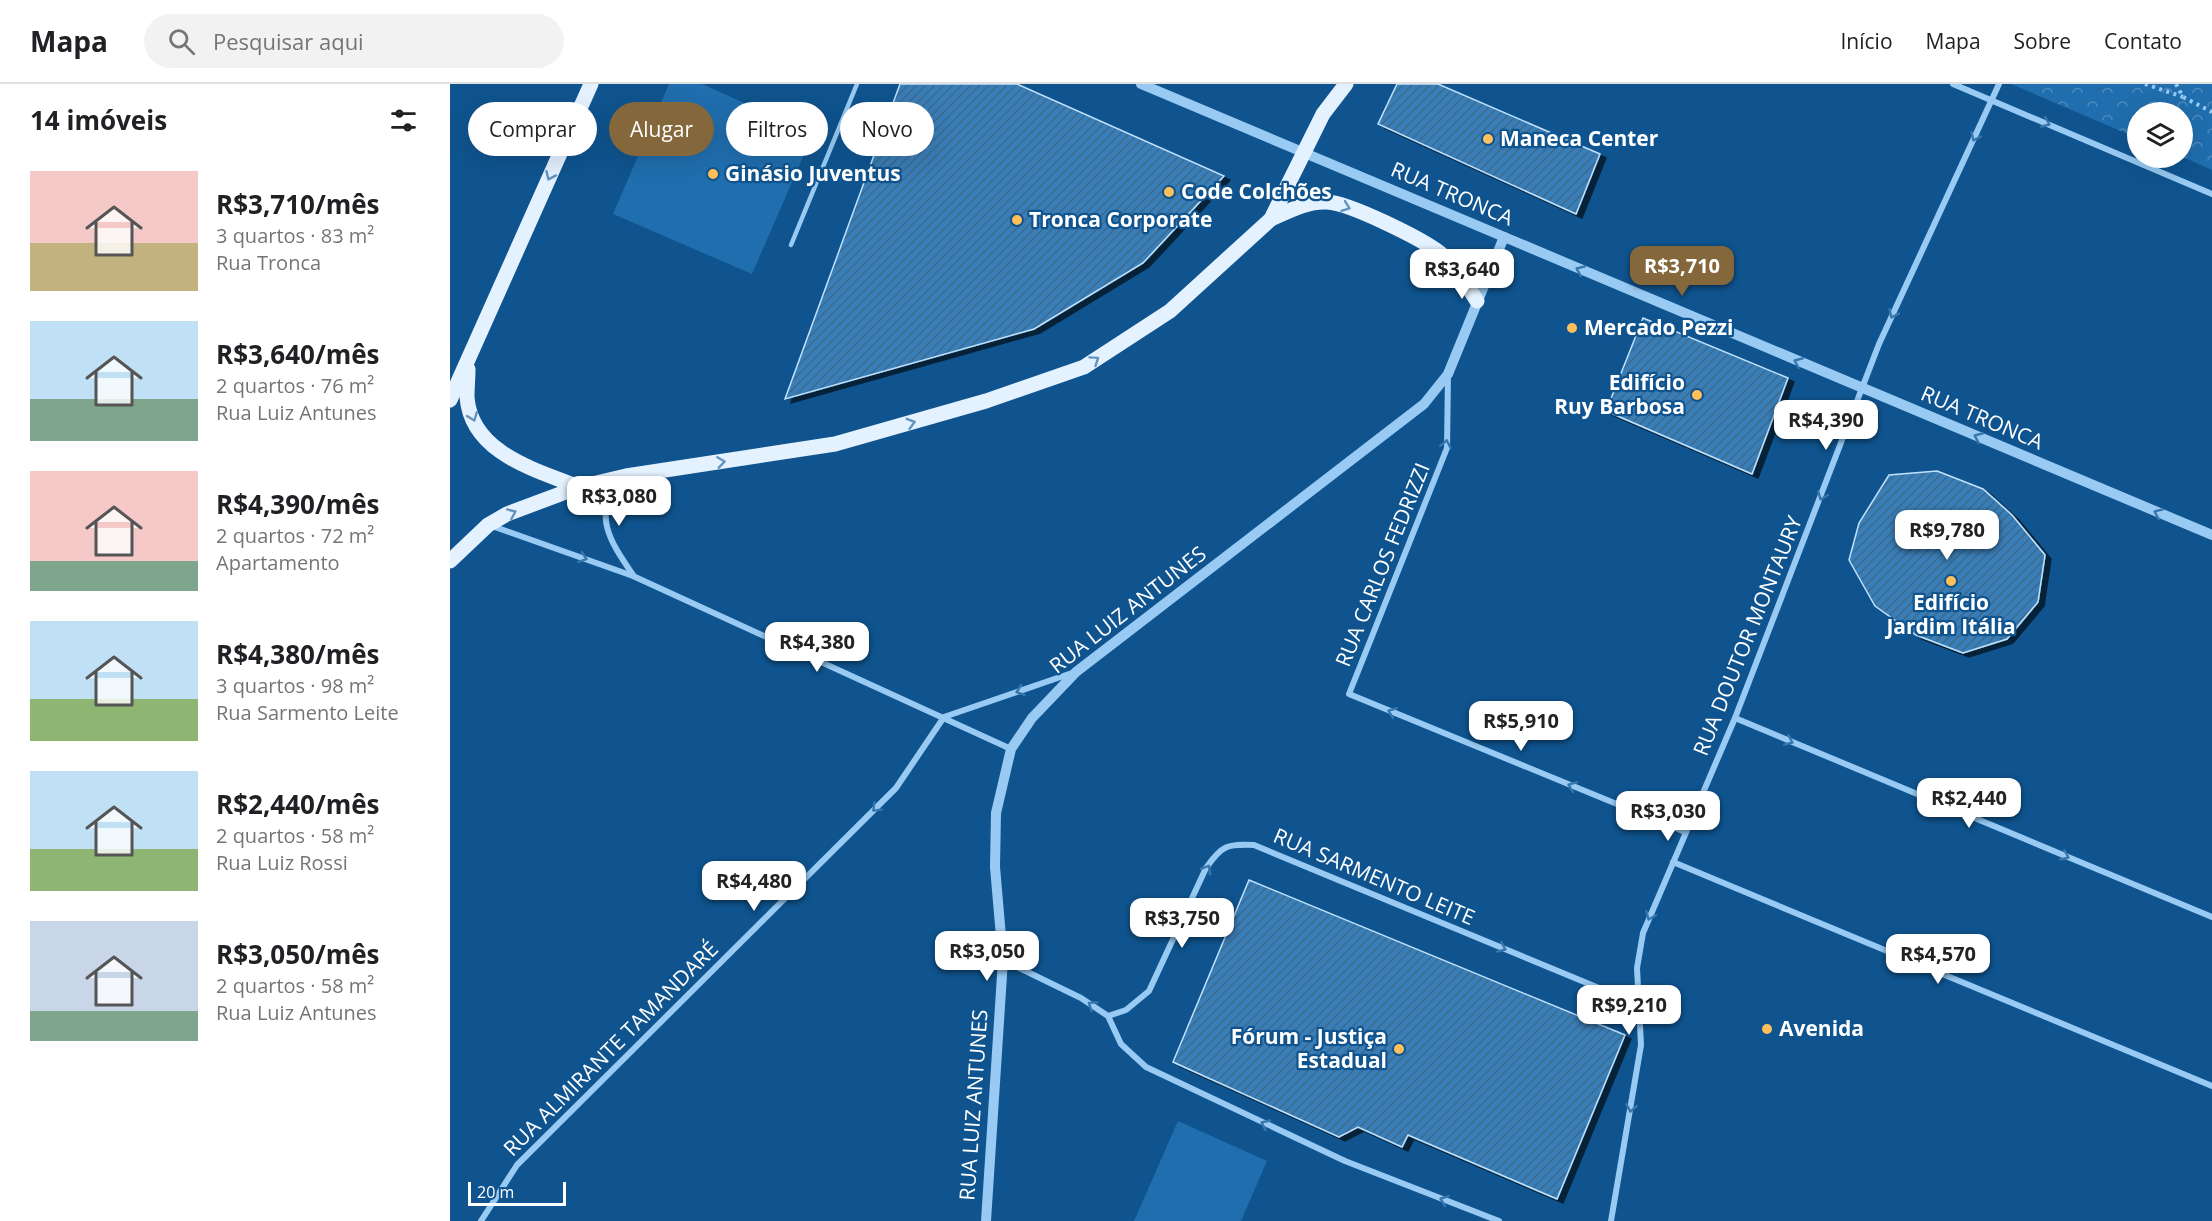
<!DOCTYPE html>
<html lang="pt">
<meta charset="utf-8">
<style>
:root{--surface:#fff;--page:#f2f2f2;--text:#202124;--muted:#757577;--line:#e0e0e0;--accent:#84683c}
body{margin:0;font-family:"Open Sans",sans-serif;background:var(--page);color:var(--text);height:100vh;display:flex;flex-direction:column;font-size:22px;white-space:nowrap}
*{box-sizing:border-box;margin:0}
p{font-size:20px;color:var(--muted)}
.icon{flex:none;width:33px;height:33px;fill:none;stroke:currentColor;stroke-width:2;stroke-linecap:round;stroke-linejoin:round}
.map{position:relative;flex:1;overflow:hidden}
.panel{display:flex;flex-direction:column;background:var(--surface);width:450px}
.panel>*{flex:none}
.hud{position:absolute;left:18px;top:18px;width:570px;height:54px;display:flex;gap:12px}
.buttons{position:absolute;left:1677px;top:18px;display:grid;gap:12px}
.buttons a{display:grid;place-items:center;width:66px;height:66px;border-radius:50%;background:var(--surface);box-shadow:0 6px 24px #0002;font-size:30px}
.scale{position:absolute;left:18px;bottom:15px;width:98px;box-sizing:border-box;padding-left:6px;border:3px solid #fff;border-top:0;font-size:16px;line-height:21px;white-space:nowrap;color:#fff;-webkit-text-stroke:4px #0f548f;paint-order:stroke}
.price{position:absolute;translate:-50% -51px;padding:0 14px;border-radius:12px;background:#fff;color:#222;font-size:20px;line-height:39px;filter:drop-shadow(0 2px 3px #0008)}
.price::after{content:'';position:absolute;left:50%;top:36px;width:18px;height:14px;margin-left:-9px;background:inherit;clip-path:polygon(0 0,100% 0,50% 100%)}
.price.active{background:var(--accent);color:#fff}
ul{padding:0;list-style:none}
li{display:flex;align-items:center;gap:18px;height:150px;padding:0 30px}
li span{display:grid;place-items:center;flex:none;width:168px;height:120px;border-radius:0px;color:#555}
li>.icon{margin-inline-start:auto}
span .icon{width:72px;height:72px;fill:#fffc;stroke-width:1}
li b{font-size:26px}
h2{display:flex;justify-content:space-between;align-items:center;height:72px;padding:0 30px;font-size:26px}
.chip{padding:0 21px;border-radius:27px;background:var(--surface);box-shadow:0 6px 24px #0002;font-size:21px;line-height:54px}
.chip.active{background:var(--accent);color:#fff}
header{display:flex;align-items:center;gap:36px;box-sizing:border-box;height:84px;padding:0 30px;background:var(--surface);border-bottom:2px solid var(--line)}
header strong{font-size:28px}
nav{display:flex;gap:33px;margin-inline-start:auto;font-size:21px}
.search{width:420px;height:54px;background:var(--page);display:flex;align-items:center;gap:15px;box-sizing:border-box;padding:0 21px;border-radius:33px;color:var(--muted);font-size:22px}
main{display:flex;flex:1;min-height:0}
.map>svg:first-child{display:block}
</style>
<header>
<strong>Mapa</strong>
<div class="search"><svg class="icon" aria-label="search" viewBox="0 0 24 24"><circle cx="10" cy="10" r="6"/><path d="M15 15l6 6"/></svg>Pesquisar aqui</div>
<nav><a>Início</a><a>Mapa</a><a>Sobre</a><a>Contato</a></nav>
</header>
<main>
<section class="panel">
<h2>14 imóveis<svg class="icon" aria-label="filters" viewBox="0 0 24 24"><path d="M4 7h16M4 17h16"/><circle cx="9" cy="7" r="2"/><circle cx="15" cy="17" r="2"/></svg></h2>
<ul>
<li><span style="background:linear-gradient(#f6c9c9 60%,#c2b280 0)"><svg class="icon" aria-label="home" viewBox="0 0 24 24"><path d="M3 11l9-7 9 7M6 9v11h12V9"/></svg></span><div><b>R$3,710/mês</b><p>3 quartos · 83 m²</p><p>Rua Tronca</p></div></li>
<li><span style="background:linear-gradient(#bfe0f5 65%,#7fa58c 0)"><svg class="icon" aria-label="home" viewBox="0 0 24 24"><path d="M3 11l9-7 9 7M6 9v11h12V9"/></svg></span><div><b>R$3,640/mês</b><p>2 quartos · 76 m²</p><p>Rua Luiz Antunes</p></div></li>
<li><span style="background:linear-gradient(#f6c9c9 75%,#7fa58c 0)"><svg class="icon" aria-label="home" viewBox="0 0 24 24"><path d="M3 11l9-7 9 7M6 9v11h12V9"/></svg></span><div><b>R$4,390/mês</b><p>2 quartos · 72 m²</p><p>Apartamento</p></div></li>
<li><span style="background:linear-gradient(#bfe0f5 65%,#8fb573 0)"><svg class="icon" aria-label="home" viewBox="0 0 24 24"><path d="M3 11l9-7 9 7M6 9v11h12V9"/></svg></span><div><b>R$4,380/mês</b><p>3 quartos · 98 m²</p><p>Rua Sarmento Leite</p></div></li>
<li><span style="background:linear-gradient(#bfe0f5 65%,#8fb573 0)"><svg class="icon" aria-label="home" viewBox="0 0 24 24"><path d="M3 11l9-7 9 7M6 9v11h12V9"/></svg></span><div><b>R$2,440/mês</b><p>2 quartos · 58 m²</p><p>Rua Luiz Rossi</p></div></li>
<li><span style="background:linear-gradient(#c9d6e8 75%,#7fa58c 0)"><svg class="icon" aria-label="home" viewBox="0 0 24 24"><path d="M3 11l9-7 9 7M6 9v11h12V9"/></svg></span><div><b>R$3,050/mês</b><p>2 quartos · 58 m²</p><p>Rua Luiz Antunes</p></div></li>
</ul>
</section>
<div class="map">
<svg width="1762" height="1137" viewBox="0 0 1762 1137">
<defs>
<pattern id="park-crowns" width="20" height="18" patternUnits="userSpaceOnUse" patternTransform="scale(1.5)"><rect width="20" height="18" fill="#206eae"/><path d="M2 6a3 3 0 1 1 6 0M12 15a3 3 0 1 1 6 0" fill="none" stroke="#4d8bbe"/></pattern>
<pattern id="building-hatch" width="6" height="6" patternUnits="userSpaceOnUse" patternTransform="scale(1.5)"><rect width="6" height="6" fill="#377eb9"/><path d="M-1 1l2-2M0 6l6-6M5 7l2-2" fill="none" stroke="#406888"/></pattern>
<filter id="shadow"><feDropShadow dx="6" dy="4" stdDeviation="0" flood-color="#0009"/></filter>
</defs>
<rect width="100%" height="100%" fill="#0f548f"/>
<!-- park -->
<polygon fill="url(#park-crowns)" points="1561,0 1762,0 1762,86 1733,73 1732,28 1688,28 1687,54"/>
<!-- garden -->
<g fill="#206eae">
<polygon points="219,0 252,0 363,50 302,190 163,130"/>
<polygon points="728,1037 817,1077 791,1137 684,1137"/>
</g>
<!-- building -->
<g fill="url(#building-hatch)" stroke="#bfe2fe" stroke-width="1.5" filter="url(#shadow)">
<polygon points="450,0 567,0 774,92 693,179 584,245 335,315"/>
<polygon points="947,0 988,0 1150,70 1126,130 928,40"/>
<polygon points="1193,234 1338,294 1302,390 1156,327"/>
<polygon points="1487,387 1533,405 1562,431 1595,471 1588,518 1557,555 1513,569 1466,551 1425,522 1399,476 1409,439 1439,391"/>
<polygon points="799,796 1175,951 1107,1115 958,1051 952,1063 908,1043 889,1053 723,978"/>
</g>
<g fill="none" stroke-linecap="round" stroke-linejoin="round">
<!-- path -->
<g stroke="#98caf3" stroke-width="4" stroke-dasharray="3 4.5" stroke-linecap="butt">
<polyline points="1695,0 1733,13"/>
<polyline points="1726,0 1733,13 1762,28"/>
</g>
<!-- service -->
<polyline stroke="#98caf3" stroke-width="4.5" points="341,161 407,0"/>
<!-- minor -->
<g stroke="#98caf3" stroke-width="6">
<polyline points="1503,0 1762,110"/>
<polyline points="998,290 997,364 899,610 1235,748"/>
<path d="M171 397C140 430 162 460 183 491"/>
<polyline points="42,442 183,492 561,665"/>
<polyline points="1285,634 1762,833"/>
<polyline points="1223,778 1762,1002"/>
<polyline points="553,876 631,914 658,932 671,960 696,983 895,1077 1049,1137"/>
<path d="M658 932 676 926 699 907 756 784C772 761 777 760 804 761L1190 921"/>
<polyline points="31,1137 67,1081 446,704 494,633 622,589"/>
<polyline points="1161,1137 1191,961 1187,884 1193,849 1285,634 1429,260 1549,0"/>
</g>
<!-- tertiary -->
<g stroke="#98caf3" stroke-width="10">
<polyline points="691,0 1762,451"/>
<polyline points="536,1137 553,876 545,783 546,729 561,665 582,634 626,588 974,320 998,290 1054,153"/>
</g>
<!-- primary -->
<g stroke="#e4f1ff" stroke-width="15">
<path d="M821 135C839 127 857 117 877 118 900 119 972 155 990 169 1006 182 1016 200 1027 217"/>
<path d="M18 285C18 294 17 304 17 313 21 369 86 386 129 403"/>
<polyline points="0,316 141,0"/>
<polyline points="0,477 38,441 57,430 129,403 176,392 385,360 536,317 634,283 720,227 821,135 873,30 896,0"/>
</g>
</g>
<!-- one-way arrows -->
<defs><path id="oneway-chevron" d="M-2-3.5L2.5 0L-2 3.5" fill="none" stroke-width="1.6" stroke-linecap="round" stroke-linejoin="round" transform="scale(1.5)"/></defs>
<g stroke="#3877ad">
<use href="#oneway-chevron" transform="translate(1596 39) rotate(23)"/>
<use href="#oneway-chevron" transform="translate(1525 53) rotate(115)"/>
<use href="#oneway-chevron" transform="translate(1130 186) rotate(-157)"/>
<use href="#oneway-chevron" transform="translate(1443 230) rotate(115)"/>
<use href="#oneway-chevron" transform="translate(1348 278) rotate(-157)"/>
<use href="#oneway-chevron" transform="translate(1528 353) rotate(-157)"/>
<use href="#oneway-chevron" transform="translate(996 360) rotate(-79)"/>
<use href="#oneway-chevron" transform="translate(1372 412) rotate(111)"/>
<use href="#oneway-chevron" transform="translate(1708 429) rotate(-157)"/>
<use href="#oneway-chevron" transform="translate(133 474) rotate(19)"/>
<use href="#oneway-chevron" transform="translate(570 607) rotate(161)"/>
<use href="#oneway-chevron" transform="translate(942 628) rotate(-158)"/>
<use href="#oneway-chevron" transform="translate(1339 657) rotate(23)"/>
<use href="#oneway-chevron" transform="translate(1122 702) rotate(-158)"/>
<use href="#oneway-chevron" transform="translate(426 724) rotate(135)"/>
<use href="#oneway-chevron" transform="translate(1615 772) rotate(23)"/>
<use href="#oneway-chevron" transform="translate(757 785) rotate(-60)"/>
<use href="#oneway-chevron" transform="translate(1200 832) rotate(113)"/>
<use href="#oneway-chevron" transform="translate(1052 864) rotate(23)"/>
<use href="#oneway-chevron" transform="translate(642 921) rotate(-146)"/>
<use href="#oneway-chevron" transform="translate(1181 1024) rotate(100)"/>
<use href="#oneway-chevron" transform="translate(815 1040) rotate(-155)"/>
<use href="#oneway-chevron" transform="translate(994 1116) rotate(-159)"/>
</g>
<g stroke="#6493bc">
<use href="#oneway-chevron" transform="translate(100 92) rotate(114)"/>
<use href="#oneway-chevron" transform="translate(896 123) rotate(20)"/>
<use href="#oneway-chevron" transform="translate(645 276) rotate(-34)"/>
<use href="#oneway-chevron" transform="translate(23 333) rotate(69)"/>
<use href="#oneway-chevron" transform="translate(461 339) rotate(-16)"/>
<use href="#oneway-chevron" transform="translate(271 378) rotate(-8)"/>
<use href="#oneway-chevron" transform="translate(62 429) rotate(-24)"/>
</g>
<!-- markers -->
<g fill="#ffbf5a" stroke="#0f548f" stroke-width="2">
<circle cx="1038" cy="55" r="6"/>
<circle cx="263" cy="90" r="6"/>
<circle cx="719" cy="108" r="6"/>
<circle cx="567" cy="136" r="6"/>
<circle cx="1122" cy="244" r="6"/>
<circle cx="1247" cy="311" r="6"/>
<circle cx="1501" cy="497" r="6"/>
<circle cx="1317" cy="945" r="6"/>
<circle cx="949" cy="965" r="6"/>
</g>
<g text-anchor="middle" stroke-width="4.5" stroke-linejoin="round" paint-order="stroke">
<!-- poi labels -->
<g font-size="21" font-weight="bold" fill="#fff" stroke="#0f548f" text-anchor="start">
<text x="1050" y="62">Maneca Center</text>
<text x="275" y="97">Ginásio Juventus</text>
<text x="731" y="115">Code Colchões</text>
<text x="579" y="143">Tronca Corporate</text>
<text x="1134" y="251">Mercado Pezzi</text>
<text x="1235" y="306" text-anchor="end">Edifício<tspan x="1235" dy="24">Ruy Barbosa</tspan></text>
<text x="1501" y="526" text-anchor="middle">Edifício<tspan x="1501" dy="24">Jardim Itália</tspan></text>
<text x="1329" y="952">Avenida</text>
<text x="937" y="960" text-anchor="end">Fórum - Justiça<tspan x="937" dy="24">Estadual</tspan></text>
</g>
<!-- street labels -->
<g font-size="21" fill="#fff" stroke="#0f548f">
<text transform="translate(1002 110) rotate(23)" y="7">RUA TRONCA</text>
<text transform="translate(1532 334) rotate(23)" y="7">RUA TRONCA</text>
<text transform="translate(933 481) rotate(-68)" y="7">RUA CARLOS FEDRIZZI</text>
<text transform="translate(678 526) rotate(-38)" y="7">RUA LUIZ ANTUNES</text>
<text transform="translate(1298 552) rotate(-68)" y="7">RUA DOUTOR MONTAURY</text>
<text transform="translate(924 793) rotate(23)" y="7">RUA SARMENTO LEITE</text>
<text transform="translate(161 965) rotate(-45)" y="7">RUA ALMIRANTE TAMANDARÉ</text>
<text transform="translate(524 1021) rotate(-86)" y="7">RUA LUIZ ANTUNES</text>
</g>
</g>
</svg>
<div class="buttons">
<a><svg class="icon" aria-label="layers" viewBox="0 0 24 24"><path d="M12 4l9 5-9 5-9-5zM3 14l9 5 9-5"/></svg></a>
</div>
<div class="scale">20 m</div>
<b class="price active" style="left:1232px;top:213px">R$3,710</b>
<b class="price" style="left:1012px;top:216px">R$3,640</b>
<b class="price" style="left:1376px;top:367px">R$4,390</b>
<b class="price" style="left:169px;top:443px">R$3,080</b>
<b class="price" style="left:1497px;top:477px">R$9,780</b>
<b class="price" style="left:367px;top:589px">R$4,380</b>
<b class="price" style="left:1071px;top:668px">R$5,910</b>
<b class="price" style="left:1519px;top:745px">R$2,440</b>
<b class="price" style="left:1218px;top:758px">R$3,030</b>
<b class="price" style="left:304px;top:828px">R$4,480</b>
<b class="price" style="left:732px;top:865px">R$3,750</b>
<b class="price" style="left:537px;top:898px">R$3,050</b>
<b class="price" style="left:1488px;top:901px">R$4,570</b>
<b class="price" style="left:1179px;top:952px">R$9,210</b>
<div class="hud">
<a class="chip">Comprar</a>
<a class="chip active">Alugar</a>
<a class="chip">Filtros</a>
<a class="chip">Novo</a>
</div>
</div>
</main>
